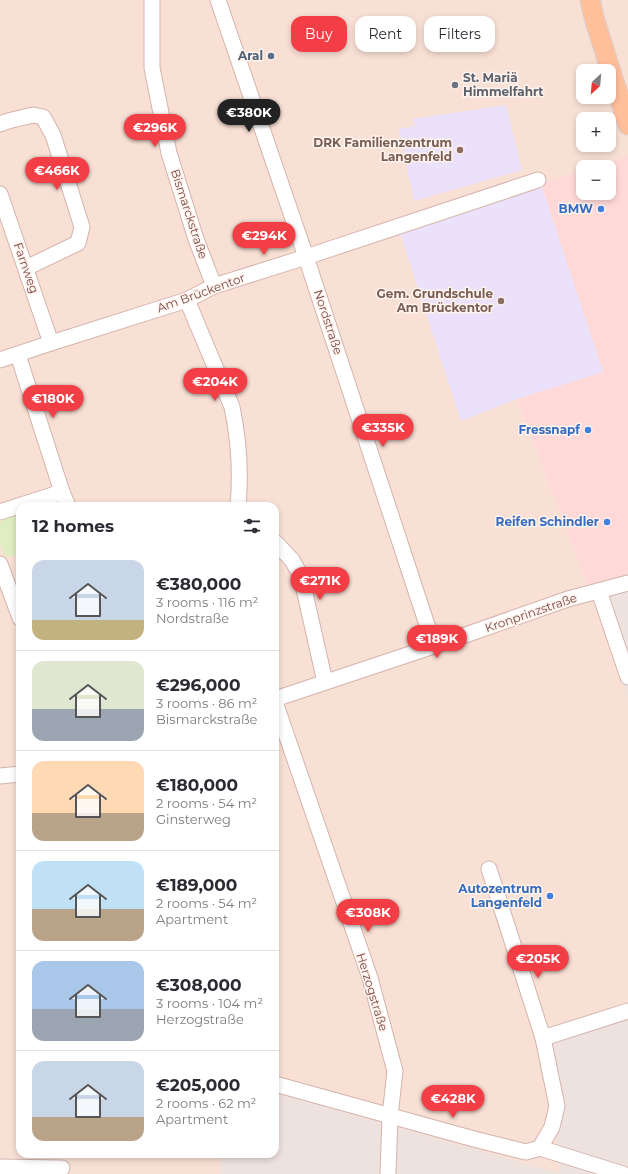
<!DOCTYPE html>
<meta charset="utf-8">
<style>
:root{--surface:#fff;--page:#f2f2f3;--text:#2b2b33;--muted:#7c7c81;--line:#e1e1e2;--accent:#f43e46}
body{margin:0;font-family:Montserrat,sans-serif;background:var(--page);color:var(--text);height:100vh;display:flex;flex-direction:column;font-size:15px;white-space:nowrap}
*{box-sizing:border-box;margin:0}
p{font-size:13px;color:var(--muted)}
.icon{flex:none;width:22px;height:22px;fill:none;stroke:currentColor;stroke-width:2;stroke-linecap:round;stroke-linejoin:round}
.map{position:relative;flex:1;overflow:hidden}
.drawer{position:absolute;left:16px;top:502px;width:263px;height:656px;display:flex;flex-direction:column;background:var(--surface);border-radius:12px;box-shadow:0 2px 6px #0003}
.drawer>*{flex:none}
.guide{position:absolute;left:291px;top:16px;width:277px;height:36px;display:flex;gap:8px}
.needle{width:26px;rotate:206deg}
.fabs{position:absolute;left:576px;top:64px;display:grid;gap:8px}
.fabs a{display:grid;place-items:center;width:40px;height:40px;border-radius:8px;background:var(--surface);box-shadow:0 2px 6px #0003;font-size:20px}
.price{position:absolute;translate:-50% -34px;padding:0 9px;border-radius:14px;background:var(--accent);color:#fff;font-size:13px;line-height:26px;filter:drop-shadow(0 1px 2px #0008)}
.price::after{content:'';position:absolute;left:50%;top:24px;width:12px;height:9px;margin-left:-6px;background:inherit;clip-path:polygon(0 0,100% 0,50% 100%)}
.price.active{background:#222;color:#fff}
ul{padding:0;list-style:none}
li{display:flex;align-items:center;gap:12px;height:100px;padding:0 16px}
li+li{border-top:1px solid var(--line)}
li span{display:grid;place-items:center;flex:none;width:112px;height:80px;border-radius:12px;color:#555}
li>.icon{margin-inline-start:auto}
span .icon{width:48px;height:48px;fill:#fffc;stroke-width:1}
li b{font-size:17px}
h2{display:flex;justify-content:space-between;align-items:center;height:48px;padding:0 16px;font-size:17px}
.pill{padding:0 14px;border-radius:12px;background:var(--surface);box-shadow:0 2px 6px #0003;font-size:14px;line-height:36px}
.pill.active{background:var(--accent);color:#fff}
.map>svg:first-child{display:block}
</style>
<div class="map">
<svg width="628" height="1174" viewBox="0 0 628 1174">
<rect width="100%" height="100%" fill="#feeee5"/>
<!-- residential -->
<path fill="#f9e0d5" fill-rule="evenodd" d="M0 0H628V156L593 167H583V170L399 230 461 421 517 399 590 591 628 698V1015L545 1039 561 1174 275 1093V506H20V1154H221V1174H0ZM583 71H609V97H583ZM583 119H609V145H583Z"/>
<!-- commercial -->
<polygon fill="#ffd9d8" points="628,156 628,580 590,591 517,399 602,372 541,184 583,170 583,193 609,193 609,167 593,167"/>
<!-- industrial -->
<g fill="#eee2df">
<polygon points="628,580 628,698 590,591"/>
<polygon points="628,1015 628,1174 221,1174 221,1154 275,1154 275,1093 560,1173 546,1039"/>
</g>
<!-- education -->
<g fill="#ebe1fb">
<polygon points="506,105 522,170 414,201 399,129 415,126 413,119"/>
<polygon points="541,184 603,372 517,399 461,421 399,230"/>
</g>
<!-- green -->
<polygon fill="#dfeec1" points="20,513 20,554 5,557 0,543 0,523 3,519"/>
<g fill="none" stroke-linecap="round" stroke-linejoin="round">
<defs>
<g id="minor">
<polyline points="152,0 152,68 169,153 196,239 214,286"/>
<polyline points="218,0 306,257 434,646"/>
<polyline points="0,124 8,121 33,115 43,117 53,135 82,227 78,243 26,268"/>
<polyline points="0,194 51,343"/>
<path d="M187 300 232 407C239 440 241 473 238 506"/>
<polyline points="18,355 62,492 68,506"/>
<polyline points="0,360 51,343 187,300 214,286 306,257 538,180"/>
<polyline points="0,512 62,492"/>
<polyline points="275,542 292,560 301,576 325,682"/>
<polyline points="0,564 20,618"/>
<polyline points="599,591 628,677"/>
<polyline points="275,699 434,646 568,599 628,583"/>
<polyline points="275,702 370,978 395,1071 390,1116 388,1174"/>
<polyline points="0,776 20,774"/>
<polyline points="489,869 543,1038 628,1011"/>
<polyline points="275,1084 474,1139 526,1152 540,1148 552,1127 557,1106 543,1038"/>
<polyline points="540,1148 623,1174"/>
<polyline points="0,1167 62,1168"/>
</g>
<polyline id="major" points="590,0 595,21 628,125"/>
</defs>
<!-- minor casing -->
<use href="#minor" stroke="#d4b3ac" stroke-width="17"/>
<!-- major casing -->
<use href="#major" stroke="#dacdcb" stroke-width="21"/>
<!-- minor -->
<use href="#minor" stroke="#fff" stroke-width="15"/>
<!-- major -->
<use href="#major" stroke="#ffbf9b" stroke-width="19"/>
</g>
<!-- markers -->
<circle fill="#5c6f8a" stroke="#fff3ed" stroke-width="1.5" cx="271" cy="56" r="4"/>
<circle fill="#6b7280" stroke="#fff3ed" stroke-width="1.5" cx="455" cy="85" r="4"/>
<g fill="#8d6e63" stroke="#fff3ed" stroke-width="1.5">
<circle cx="460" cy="150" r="4"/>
<circle cx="501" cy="301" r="4"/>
</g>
<g fill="#3f7fe0" stroke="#fff3ed" stroke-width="1.5">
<circle cx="601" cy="209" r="4"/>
<circle cx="588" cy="430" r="4"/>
<circle cx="607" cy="522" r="4"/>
<circle cx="550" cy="896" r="4"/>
</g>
<g text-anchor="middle" stroke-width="3" stroke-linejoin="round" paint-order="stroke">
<!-- service labels -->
<g font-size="12" font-weight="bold" fill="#4e5e75" stroke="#fff3ed" text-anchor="end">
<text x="263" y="60">Aral</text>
</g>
<!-- worship labels -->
<g font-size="12" font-weight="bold" fill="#5b616d" stroke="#fff3ed" text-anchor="start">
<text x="463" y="82">St. Mariä<tspan x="463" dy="14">Himmelfahrt</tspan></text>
</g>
<!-- education labels -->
<g font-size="12" font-weight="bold" fill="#785e54" stroke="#fff3ed" text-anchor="end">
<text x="452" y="147">DRK Familienzentrum<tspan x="452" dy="14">Langenfeld</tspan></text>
<text x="493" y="298">Gem. Grundschule<tspan x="493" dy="14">Am Brückentor</tspan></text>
</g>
<!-- shop labels -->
<g font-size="12" font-weight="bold" fill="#366cbe" stroke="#fff3ed" text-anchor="end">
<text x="593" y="213">BMW</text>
<text x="580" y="434">Fressnapf</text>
<text x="599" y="526">Reifen Schindler</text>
<text x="542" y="893">Autozentrum<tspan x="542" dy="14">Langenfeld</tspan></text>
</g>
<!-- street labels -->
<g font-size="12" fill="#7a4b47" stroke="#fff3ed">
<text transform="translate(189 214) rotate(72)" y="4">Bismarckstraße</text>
<text transform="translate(26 268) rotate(71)" y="4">Farnweg</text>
<text transform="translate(201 293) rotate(-20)" y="4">Am Brückentor</text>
<text transform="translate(328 322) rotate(72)" y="4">Nordstraße</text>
<text transform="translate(531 613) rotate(-19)" y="4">Kronprinzstraße</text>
<text transform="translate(372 992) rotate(73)" y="4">Herzogstraße</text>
</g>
</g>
</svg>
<div class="fabs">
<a><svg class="needle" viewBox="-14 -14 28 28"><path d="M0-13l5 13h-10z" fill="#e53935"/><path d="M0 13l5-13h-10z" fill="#7c7c81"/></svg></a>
<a>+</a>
<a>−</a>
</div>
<b class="price active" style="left:249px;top:133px">€380K</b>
<b class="price" style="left:155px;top:148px">€296K</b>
<b class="price" style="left:57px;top:191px">€466K</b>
<b class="price" style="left:264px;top:256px">€294K</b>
<b class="price" style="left:215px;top:402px">€204K</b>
<b class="price" style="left:53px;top:419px">€180K</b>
<b class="price" style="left:383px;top:448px">€335K</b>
<b class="price" style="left:320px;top:601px">€271K</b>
<b class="price" style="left:437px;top:659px">€189K</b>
<b class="price" style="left:368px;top:933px">€308K</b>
<b class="price" style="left:538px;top:979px">€205K</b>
<b class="price" style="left:453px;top:1119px">€428K</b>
<div class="guide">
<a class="pill active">Buy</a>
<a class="pill">Rent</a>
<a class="pill">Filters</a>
</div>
<section class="drawer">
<h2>12 homes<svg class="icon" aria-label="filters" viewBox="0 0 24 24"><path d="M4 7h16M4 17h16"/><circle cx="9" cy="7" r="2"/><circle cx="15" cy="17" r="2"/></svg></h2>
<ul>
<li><span style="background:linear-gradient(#c9d6e8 75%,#c2b280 0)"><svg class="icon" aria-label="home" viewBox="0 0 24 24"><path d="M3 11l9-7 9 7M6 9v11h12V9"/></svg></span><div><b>€380,000</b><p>3 rooms · 116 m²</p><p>Nordstraße</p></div></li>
<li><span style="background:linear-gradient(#dfe7d0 60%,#9aa5b1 0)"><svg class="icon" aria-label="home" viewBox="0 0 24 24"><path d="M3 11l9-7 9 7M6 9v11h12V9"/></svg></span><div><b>€296,000</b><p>3 rooms · 86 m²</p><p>Bismarckstraße</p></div></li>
<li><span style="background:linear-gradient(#ffd9b3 65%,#b9a48a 0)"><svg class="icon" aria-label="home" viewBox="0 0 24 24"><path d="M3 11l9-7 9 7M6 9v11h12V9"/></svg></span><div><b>€180,000</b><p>2 rooms · 54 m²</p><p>Ginsterweg</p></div></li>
<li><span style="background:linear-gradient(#bfe0f5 60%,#b9a48a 0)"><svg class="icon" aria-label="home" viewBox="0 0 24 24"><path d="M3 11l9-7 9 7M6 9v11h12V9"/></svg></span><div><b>€189,000</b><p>2 rooms · 54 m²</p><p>Apartment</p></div></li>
<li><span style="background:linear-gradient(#a9c7e8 60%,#9aa5b1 0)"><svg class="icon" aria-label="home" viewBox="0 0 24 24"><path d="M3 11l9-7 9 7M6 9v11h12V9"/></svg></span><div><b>€308,000</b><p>3 rooms · 104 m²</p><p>Herzogstraße</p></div></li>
<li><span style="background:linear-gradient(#c9d6e8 70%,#b9a48a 0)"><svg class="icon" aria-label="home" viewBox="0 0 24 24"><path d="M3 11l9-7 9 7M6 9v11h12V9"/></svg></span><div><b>€205,000</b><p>2 rooms · 62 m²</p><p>Apartment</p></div></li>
</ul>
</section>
</div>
